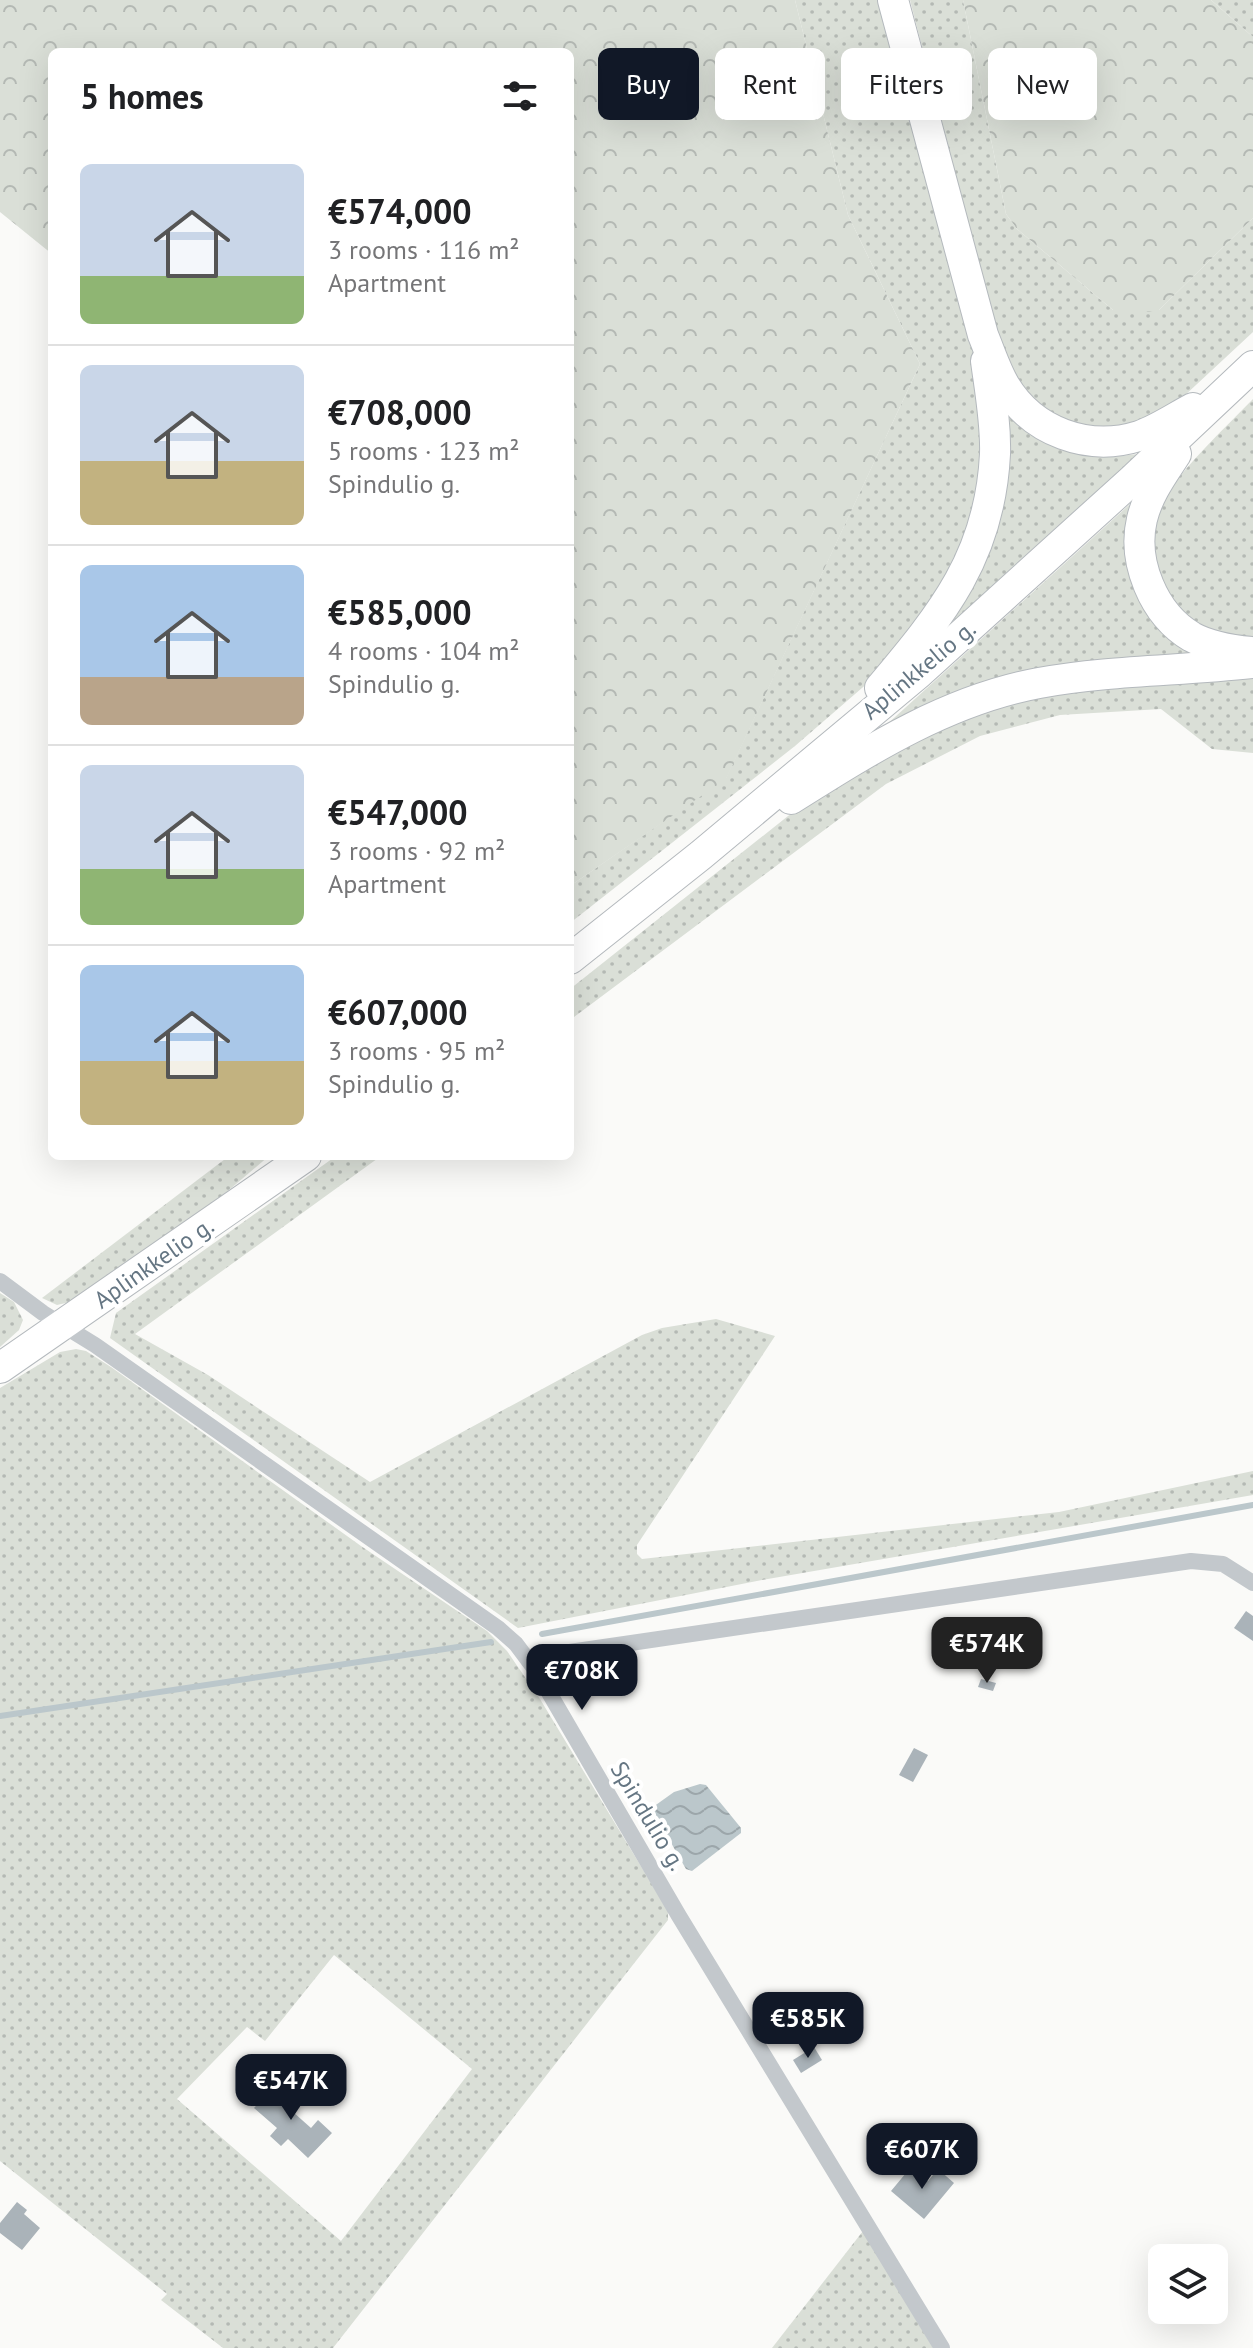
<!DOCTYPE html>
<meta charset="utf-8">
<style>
:root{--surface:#fff;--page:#f2f2f2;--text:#202124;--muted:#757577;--line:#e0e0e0;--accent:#111827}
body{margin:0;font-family:"PT Sans",sans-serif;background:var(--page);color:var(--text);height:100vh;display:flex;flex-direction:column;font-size:30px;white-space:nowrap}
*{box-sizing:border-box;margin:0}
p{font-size:26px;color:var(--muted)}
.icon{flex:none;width:44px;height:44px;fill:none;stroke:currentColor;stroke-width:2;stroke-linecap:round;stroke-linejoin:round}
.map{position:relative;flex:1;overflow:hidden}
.drawer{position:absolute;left:48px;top:48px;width:526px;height:1112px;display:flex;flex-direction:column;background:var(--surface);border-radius:12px;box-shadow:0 8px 32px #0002}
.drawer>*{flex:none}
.hud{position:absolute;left:598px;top:48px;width:534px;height:72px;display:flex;gap:16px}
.fabs{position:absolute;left:1148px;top:2244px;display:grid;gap:16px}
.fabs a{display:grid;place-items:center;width:80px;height:80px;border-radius:12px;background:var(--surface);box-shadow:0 8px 32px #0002;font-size:40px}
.price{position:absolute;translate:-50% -68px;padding:0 18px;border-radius:16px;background:var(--accent);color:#fff;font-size:26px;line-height:52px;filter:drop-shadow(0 2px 4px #0008)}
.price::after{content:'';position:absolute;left:50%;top:48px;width:24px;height:18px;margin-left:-12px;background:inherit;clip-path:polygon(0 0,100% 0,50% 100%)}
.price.on{background:#222;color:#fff}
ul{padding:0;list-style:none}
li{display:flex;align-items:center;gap:24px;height:200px;padding:0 32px}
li+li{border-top:2px solid var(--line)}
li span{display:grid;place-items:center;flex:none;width:224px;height:160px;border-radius:12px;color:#555}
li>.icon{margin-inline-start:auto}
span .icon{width:96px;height:96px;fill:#fffc;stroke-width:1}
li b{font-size:34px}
h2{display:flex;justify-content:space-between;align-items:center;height:96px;padding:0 32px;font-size:34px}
.tag{padding:0 28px;border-radius:12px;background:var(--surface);box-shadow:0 8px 32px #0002;font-size:28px;line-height:72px}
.tag.on{background:var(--accent);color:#fff}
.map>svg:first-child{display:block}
</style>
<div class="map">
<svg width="1253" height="2348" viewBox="0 0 1253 2348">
<defs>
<pattern id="grass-dots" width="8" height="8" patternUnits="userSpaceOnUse" patternTransform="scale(2)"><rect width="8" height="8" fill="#dadfd7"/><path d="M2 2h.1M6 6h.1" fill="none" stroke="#b4b9b4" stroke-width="1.8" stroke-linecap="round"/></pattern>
<pattern id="forest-crowns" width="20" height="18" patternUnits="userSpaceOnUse" patternTransform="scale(2)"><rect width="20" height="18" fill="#dadfd7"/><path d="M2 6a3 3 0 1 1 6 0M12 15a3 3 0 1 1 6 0" fill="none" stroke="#b4b9b4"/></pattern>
<pattern id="water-waves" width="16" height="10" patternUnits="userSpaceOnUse" patternTransform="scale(2)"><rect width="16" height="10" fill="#bbc7cb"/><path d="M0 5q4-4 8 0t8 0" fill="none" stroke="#9ca6aa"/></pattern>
</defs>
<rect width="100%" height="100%" fill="#fafaf8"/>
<!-- grass -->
<g fill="url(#grass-dots)" fill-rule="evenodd">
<polygon points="795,0 879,0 971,332 987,453 956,575 877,675 795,746 570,923 570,886 726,778 920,364 848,215"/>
<polygon points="910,0 963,0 1006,214 1017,229 1113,310 1159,310 1253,218 1253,332 1168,411 1144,425 1092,435 1042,412 1002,357"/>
<polygon points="1211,0 1253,0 1253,37"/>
<polygon points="1001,396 1073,452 1111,457 1138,454 952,624 966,593"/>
<path d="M1253 399V643C1237 639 1212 639 1199 630 1155 603 1134 541 1165 496 1190 460 1223 430 1253 399Z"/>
<polygon points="1140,495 1130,534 1199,657 884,727"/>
<polygon points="1253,672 1253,753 1212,749 1161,709 1060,715 980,736 886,784 570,1020 570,989 788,816 873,759 934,728 1072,686"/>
<polygon points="229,1156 269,1156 222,1196 70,1302 57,1305 42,1298"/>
<polygon points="336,1156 381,1156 135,1334 208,1375 370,1482 642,1335 662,1328 716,1319 775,1336 637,1545 637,1554 642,1559 1059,1512 1253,1471 1253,1495 762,1580 518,1628 110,1338 116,1313"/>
<polygon points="0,1293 14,1302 23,1320 19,1330 0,1347"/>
<path d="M76 1349 86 1351 111 1367 361 1546 487 1631 507 1651 540 1699 668 1911V1920L333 2348H223L161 2300 167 2294 0 2161V1388L60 1352ZM334 1955 472 2069 341 2241 177 2099 247 2027 265 2041Z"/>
<polygon points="863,2231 933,2348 772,2348"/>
</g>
<!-- forest -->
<g fill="url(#forest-crowns)">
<polygon points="0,0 795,0 848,215 920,364 726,779 570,886 570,52 52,52 52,254 0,212"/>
<polygon points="963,0 1211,0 1253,37 1253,218 1159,310 1140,313 1113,310 1017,229 1006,214"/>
</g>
<!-- water -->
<polygon fill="url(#water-waves)" points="700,1784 706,1785 741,1828 741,1833 692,1871 686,1869 654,1813 653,1807 674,1792"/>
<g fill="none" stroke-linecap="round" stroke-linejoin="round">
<!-- stream -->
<g stroke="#bbc7cb" stroke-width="6">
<polyline points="542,1634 1253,1505"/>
<polyline points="0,1716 491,1642"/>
</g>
</g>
<!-- building -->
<g fill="#aab3b9">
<polygon points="1246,1611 1253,1616 1253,1641 1234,1628"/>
<polygon points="981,1679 996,1683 993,1691 978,1687"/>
<polygon points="914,1748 928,1755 913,1782 899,1775"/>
<polygon points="814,2047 822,2060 801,2073 793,2060"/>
<polygon points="279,2081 290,2091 286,2095 298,2107 293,2112 311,2128 318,2120 332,2133 308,2158 288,2139 281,2146 270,2136 277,2128 254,2108"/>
<polygon points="244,2082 260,2097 253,2105 236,2090"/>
<polygon points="911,2167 928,2181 938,2169 954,2183 924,2219 891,2191"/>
<polygon points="17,2202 27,2210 24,2214 40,2228 22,2250 0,2233 0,2223"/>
</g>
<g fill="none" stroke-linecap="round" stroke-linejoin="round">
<defs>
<g id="highway">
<path d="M893 0 983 335C990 352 996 371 1005 386 1033 432 1088 452 1139 436 1157 430 1176 417 1193 408"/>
<path d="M1176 454C1163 474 1148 494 1142 519 1132 561 1153 614 1192 637 1210 647 1231 650 1251 652"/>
<path d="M880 688C943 613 990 556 995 454 996 423 990 391 986 361"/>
<path d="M791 799C869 750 947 700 1039 683 1110 670 1182 671 1253 663"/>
<polyline points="570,959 701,855 919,673 1132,480 1253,366"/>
<polyline points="0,1368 306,1156"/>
</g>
</defs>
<!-- highway casing -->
<use href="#highway" stroke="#b4b9bd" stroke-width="32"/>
<!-- street -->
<g stroke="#c3c8cc" stroke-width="16">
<polyline points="0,1281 43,1313 95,1345 498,1628 516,1644 537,1672 679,1916 942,2348"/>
<polyline points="529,1661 549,1655 1191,1561 1223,1564 1253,1583"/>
</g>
<!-- highway -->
<use href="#highway" stroke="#fff" stroke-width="30"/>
</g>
<g text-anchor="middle" stroke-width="8" stroke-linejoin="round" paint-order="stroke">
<!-- street labels -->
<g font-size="24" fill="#657683" stroke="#fff">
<text transform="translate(919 670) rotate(-40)" y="8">Aplinkkelio g.</text>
<text transform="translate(154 1263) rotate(-35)" y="8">Aplinkkelio g.</text>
<text transform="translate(648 1816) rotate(59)" y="8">Spindulio g.</text>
</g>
</g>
</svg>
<div class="fabs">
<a><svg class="icon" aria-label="layers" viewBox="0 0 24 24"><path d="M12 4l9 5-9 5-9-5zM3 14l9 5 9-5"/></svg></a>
</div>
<b class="price on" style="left:987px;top:1685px">€574K</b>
<b class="price" style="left:582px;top:1712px">€708K</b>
<b class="price" style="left:808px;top:2060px">€585K</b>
<b class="price" style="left:291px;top:2122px">€547K</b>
<b class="price" style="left:922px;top:2191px">€607K</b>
<div class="hud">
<a class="tag on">Buy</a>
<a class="tag">Rent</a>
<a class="tag">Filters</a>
<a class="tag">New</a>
</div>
<section class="drawer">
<h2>5 homes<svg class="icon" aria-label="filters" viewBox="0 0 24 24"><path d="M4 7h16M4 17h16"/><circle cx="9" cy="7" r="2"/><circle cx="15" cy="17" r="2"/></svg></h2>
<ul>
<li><span style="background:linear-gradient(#c9d6e8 70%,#8fb573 0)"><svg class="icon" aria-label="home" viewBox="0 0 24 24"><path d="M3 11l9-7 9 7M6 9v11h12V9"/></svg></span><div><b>€574,000</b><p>3 rooms · 116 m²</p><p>Apartment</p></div></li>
<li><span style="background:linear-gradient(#c9d6e8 60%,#c2b280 0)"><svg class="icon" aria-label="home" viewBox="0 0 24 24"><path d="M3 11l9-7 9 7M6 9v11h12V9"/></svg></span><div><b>€708,000</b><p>5 rooms · 123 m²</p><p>Spindulio g.</p></div></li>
<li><span style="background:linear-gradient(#a9c7e8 70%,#b9a48a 0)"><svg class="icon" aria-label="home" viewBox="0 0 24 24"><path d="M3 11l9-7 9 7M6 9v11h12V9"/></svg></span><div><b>€585,000</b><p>4 rooms · 104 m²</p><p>Spindulio g.</p></div></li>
<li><span style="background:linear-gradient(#c9d6e8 65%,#8fb573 0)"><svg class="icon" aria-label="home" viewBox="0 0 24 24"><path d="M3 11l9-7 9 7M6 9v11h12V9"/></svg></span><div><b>€547,000</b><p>3 rooms · 92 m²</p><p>Apartment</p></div></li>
<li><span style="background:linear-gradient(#a9c7e8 60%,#c2b280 0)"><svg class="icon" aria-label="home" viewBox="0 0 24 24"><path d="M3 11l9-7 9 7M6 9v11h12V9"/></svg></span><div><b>€607,000</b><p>3 rooms · 95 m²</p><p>Spindulio g.</p></div></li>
</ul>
</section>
</div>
